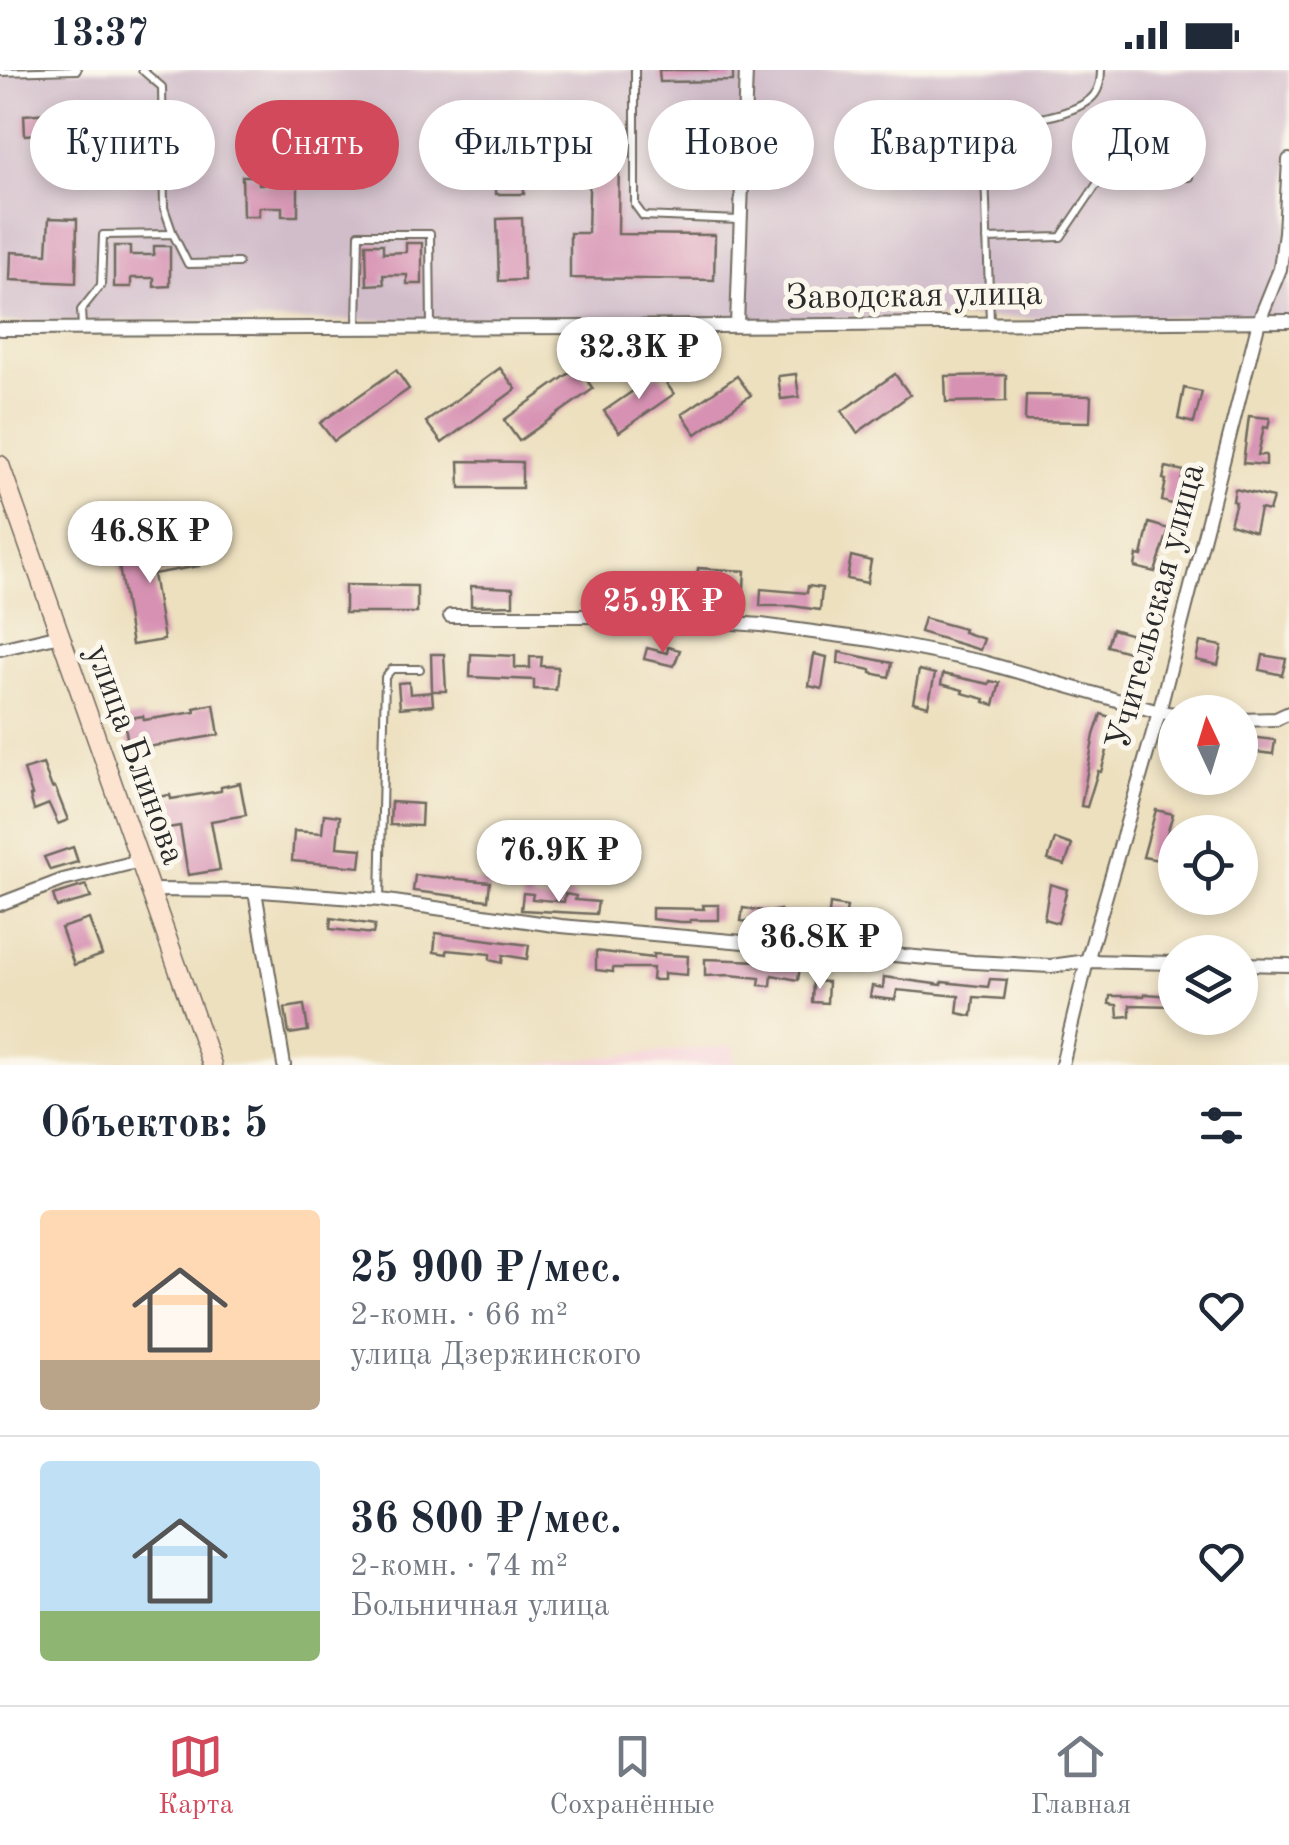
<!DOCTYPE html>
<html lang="ru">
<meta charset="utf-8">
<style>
:root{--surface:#fff;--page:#f2f2f3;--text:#1f2937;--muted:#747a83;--line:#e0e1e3;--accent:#d1495b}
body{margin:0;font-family:"Old Standard TT",serif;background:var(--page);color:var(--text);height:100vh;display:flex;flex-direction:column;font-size:38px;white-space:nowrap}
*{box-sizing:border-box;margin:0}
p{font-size:32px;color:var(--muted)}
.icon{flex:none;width:55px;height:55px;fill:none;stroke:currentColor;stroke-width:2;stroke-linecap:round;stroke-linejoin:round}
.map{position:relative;height:995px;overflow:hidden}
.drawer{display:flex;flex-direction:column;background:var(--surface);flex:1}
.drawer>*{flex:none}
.banner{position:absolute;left:30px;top:30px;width:1230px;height:90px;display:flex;gap:20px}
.needle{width:65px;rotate:356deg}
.tools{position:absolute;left:1158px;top:625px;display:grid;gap:20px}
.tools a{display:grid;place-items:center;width:100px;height:100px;border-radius:50%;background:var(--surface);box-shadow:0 5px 15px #0003;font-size:50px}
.price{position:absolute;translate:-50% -85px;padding:0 22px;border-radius:35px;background:#fff;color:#222;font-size:32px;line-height:65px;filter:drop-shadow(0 2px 5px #0008)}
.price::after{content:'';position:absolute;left:50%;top:60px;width:30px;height:22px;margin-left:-15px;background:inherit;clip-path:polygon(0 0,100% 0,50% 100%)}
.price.on{background:var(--accent);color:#fff}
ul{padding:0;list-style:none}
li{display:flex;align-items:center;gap:30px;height:250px;padding:0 40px}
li+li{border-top:2px solid var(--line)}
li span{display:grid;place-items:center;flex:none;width:280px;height:200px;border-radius:10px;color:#555}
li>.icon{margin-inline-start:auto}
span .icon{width:120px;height:120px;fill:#fffc;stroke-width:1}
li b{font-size:42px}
h2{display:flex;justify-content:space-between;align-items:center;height:120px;padding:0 40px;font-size:42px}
.chip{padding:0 35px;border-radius:45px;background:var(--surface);box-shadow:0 5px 15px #0003;font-size:35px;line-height:90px}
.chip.on{background:var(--accent);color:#fff}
.status{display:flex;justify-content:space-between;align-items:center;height:70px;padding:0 50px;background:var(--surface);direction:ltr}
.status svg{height:28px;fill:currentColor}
.tabs{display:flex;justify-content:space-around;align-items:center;height:140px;border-top:2px solid var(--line);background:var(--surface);font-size:28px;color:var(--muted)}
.tabs a{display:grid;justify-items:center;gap:5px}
.tabs .on{color:var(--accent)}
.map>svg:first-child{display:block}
</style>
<div class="status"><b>13:37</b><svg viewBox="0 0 49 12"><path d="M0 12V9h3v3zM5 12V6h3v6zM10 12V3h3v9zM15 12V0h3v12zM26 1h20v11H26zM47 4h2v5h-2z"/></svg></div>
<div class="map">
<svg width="1289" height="995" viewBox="0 0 1289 995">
<rect width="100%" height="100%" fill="#fbf7ec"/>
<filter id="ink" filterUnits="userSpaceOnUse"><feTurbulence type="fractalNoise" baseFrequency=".01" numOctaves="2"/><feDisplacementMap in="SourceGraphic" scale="20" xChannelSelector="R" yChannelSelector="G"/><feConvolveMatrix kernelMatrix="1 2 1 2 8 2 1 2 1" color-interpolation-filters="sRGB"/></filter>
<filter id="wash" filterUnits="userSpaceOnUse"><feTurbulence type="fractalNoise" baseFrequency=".0048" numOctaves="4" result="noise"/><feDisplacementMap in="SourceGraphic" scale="40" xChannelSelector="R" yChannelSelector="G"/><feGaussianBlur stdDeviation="2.25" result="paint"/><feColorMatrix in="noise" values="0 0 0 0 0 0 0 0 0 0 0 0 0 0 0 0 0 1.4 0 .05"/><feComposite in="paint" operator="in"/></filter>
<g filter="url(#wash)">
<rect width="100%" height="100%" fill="#ede0bf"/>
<!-- built -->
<polygon fill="#f6cfd8" points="735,975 734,995 523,995"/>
<!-- industrial -->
<polygon fill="#d1bdca" points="0,0 1289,0 1289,247 0,252"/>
<g id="blocks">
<!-- building -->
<g fill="#d792b3">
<polygon points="659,0 733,0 733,11 660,12"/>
<polygon points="88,40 89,60 25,65 24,45"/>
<polygon points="496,66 523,66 524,124 496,124"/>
<polygon points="599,79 610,79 610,84 619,84 618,164 715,165 714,210 570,208 570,163 588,163 590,84 599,84"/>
<polygon points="282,105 298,105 298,146 282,146 282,137 259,137 259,146 243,146 242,106 259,106 259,114 282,114"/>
<polygon points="49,148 77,149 76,213 10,210 11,182 47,184"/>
<polygon points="522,148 524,210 499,211 497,149"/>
<polygon points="406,173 422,173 422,214 407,214 407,205 383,205 384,214 367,215 366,174 383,174 383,183 406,182"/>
<polygon points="114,176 130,176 130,185 154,185 154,176 170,176 170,216 154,217 154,208 131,208 131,217 114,217"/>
<polygon points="578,297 593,319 519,371 504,350"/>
<polygon points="500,298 516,319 442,373 426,352"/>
<polygon points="396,300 409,319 334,371 320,353"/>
<polygon points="659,303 674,324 619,362 604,341"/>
<polygon points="796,304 799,327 781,329 778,306"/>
<polygon points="895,304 910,325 857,363 842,341"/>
<polygon points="1006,305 1006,331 946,332 945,306"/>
<polygon points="737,306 751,325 696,364 682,344"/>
<polygon points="1184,318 1202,322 1194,353 1178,349"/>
<polygon points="1026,325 1091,326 1090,352 1025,351"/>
<polygon points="1249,346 1270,348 1268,358 1264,357 1258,385 1266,385 1266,395 1243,393"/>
<polygon points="459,391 522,392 522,418 460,418"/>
<polygon points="1166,397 1184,401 1175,435 1162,431 1166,410 1163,409"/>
<polygon points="1235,419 1273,428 1269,441 1260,439 1255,462 1230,454 1236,432 1233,431"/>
<polygon points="1149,453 1169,459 1155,502 1135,497 1137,485 1142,486"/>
<polygon points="195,471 199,496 153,504 164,570 132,575 117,484"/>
<polygon points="851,486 871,491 867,513 847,509"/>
<polygon points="698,498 745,501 743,532 680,529 681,534 662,533 661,519 696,520"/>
<polygon points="345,515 417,516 417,543 345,543"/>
<polygon points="471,516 513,518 513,535 471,536"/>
<polygon points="808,516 822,518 820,540 792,536 760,536 761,519 807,523"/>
<polygon points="924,548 964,559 963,562 984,569 980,580 920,562"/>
<polygon points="1112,559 1133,565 1128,582 1107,576"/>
<polygon points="1200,572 1222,576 1218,595 1196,590"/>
<polygon points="668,577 680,580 674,596 644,589 647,578 667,583"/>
<polygon points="839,582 892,593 889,607 871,603 871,600 838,593"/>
<polygon points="431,584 444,584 446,621 432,621"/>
<polygon points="471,584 515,586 515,598 530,598 530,587 542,587 541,596 558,597 556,620 534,619 534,610 470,607"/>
<polygon points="814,584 827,587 822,619 809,616"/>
<polygon points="1263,585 1286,589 1282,605 1260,600"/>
<polygon points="919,600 935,604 928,636 913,632"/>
<polygon points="943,604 989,614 990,611 1000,613 994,635 984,632 985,629 962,623 963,620 941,614"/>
<polygon points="409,612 410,624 432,622 433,635 400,638 398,613"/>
<polygon points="214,634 219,665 129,680 124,649 143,646 144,650 195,642 194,638"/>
<polygon points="1101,644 1116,649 1101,702 1098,701 1087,737 1081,736 1094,665"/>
<polygon points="1240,666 1275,670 1273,684 1240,680"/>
<polygon points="43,694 52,718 55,717 68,750 58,754 49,734 34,740 30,726 32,725 24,700"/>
<polygon points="240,713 246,745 211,751 220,800 188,805 180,756 156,760 150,728 170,725 171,729 221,721 221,717"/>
<polygon points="391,732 422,734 421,756 390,755"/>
<polygon points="1156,740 1173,744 1159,790 1143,787"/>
<polygon points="324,744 340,746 337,777 362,779 360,797 292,791 294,761 322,763"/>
<polygon points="1055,769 1072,775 1065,795 1048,790"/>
<polygon points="73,777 78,792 50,800 44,787"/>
<polygon points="415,805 490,812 488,830 413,821"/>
<polygon points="1050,814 1067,819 1058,853 1044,849"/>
<polygon points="86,815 91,828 57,837 53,825"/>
<polygon points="523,823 533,824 532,829 564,832 565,824 576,826 575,830 598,832 596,844 521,840"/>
<polygon points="830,834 847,837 845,848 869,852 866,869 827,864"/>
<polygon points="703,835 719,835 719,850 690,850 690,852 681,852 652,849 652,838 704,839"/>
<polygon points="743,838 771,842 780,840 781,844 802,846 802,860 773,859 773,856 741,851"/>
<polygon points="331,848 375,855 373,864 330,859"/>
<polygon points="89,849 102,885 74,895 61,858"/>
<polygon points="436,863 529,875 527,889 503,885 502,893 490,890 490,884 447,880 447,884 434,882"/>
<polygon points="596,881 653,888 653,884 688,886 687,905 664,903 664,910 652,910 653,898 613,898 613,902 596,900"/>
<polygon points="705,889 761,891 800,897 798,910 772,905 771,916 759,915 760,908 730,905 705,906"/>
<polygon points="884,907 942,915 942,912 988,917 990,909 1007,910 1004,929 974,927 972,946 957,943 959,926 897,920 895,930 870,927 872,916 883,918"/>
<polygon points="813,911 828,912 827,933 812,932"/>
<polygon points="1144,924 1175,926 1175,936 1130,935 1130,946 1118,947 1117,935 1109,934 1110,926 1144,926"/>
<polygon points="304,935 308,961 289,964 285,938"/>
</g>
</g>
</g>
<g filter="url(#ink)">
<use href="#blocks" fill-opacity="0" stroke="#6f6a5f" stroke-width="2.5"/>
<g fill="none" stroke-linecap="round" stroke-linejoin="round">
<defs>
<g id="lane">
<polyline points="142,0 162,17 164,138 173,164"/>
<polyline points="635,0 635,135 643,146 739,150"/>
<polyline points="0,2 77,0"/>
<polyline points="987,169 1061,167 1101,108 1189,107"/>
<path d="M990 252 984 72 986 64 994 56C1021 51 1079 46 1095 24 1100 17 1101 8 1101 0"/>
<polyline points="357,256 359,164 430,164 431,257"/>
<polyline points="82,257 81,240 101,215 103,165 173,164 188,194 238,193"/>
<polyline points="380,830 385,607 392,599 420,599"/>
</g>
<g id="street">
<polyline points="737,255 746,0"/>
<polyline points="0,259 601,257 1289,251"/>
<polyline points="450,546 639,546 761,555 872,570 983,592 1159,642 1175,644"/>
<polyline points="0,579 60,565"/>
<polyline points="1240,650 1276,649 1289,643"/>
<polyline points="151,820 261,821 380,830 561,856 973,892 1051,896 1087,891 1175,893"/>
<polyline points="255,821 284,995"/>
<polyline points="0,834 63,810 140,791"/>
<polyline points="1240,894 1289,895"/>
<polyline points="1062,995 1087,891 1159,642 1259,251 1280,199 1285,162 1289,90"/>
</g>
<polyline id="secondary" points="0,395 212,995"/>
</defs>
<!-- lane casing -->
<use href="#lane" stroke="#6f6a5f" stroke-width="10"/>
<!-- street casing -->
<use href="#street" stroke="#6f6a5f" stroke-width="16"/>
<!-- secondary casing -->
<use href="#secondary" stroke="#6f6a5f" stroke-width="21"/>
<!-- lane -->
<use href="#lane" stroke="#fff" stroke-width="6"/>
<!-- street -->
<use href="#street" stroke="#fff" stroke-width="12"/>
<!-- secondary -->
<use href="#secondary" stroke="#fde4d1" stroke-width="18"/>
</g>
</g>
<g text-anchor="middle" stroke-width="10" stroke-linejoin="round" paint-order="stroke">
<!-- street labels -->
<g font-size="35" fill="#2b2b2b" stroke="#fbf7ec">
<text transform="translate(914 224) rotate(-1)" y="12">Заводская улица</text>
<text transform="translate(1154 536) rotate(-75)" y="12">Учительская улица</text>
<text transform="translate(137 684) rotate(70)" y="12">улица Блинова</text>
</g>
</g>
</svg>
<div class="tools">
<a><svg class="needle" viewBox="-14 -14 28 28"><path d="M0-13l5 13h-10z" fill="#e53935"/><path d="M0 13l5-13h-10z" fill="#747a83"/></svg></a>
<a><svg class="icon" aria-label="locate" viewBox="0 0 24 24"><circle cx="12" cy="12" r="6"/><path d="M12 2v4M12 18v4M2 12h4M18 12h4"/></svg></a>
<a><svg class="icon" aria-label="layers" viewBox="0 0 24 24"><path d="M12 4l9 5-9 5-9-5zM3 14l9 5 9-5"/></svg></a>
</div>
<b class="price" style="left:639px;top:332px">32.3K ₽</b>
<b class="price" style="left:150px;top:516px">46.8K ₽</b>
<b class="price on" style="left:663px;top:586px">25.9K ₽</b>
<b class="price" style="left:559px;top:835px">76.9K ₽</b>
<b class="price" style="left:820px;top:922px">36.8K ₽</b>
<div class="banner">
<a class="chip">Купить</a>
<a class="chip on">Снять</a>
<a class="chip">Фильтры</a>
<a class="chip">Новое</a>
<a class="chip">Квартира</a>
<a class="chip">Дом</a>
</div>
</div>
<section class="drawer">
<h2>Объектов: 5<svg class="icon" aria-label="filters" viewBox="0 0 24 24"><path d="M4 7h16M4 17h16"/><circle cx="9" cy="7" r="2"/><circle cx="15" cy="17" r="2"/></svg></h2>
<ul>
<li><span style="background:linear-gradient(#ffd9b3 75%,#b9a48a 0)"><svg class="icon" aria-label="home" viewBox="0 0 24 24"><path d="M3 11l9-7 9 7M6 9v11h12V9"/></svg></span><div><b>25 900 ₽/мес.</b><p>2-комн. · 66 m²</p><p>улица Дзержинского</p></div><svg class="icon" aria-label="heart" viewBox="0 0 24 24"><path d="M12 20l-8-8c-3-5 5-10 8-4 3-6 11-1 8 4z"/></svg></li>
<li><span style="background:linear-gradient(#bfe0f5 75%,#8fb573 0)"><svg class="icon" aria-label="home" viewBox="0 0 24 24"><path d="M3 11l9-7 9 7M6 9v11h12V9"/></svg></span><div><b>36 800 ₽/мес.</b><p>2-комн. · 74 m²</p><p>Больничная улица</p></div><svg class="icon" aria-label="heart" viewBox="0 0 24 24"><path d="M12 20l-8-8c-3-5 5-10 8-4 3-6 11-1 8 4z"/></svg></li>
</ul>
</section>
<nav class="tabs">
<a class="on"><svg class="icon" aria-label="map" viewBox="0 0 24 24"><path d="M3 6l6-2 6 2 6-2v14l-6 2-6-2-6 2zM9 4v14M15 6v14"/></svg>Карта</a>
<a><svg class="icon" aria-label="saved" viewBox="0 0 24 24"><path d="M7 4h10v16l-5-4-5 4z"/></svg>Сохранённые</a>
<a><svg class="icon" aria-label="home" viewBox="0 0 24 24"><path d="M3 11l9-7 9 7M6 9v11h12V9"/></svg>Главная</a>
</nav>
